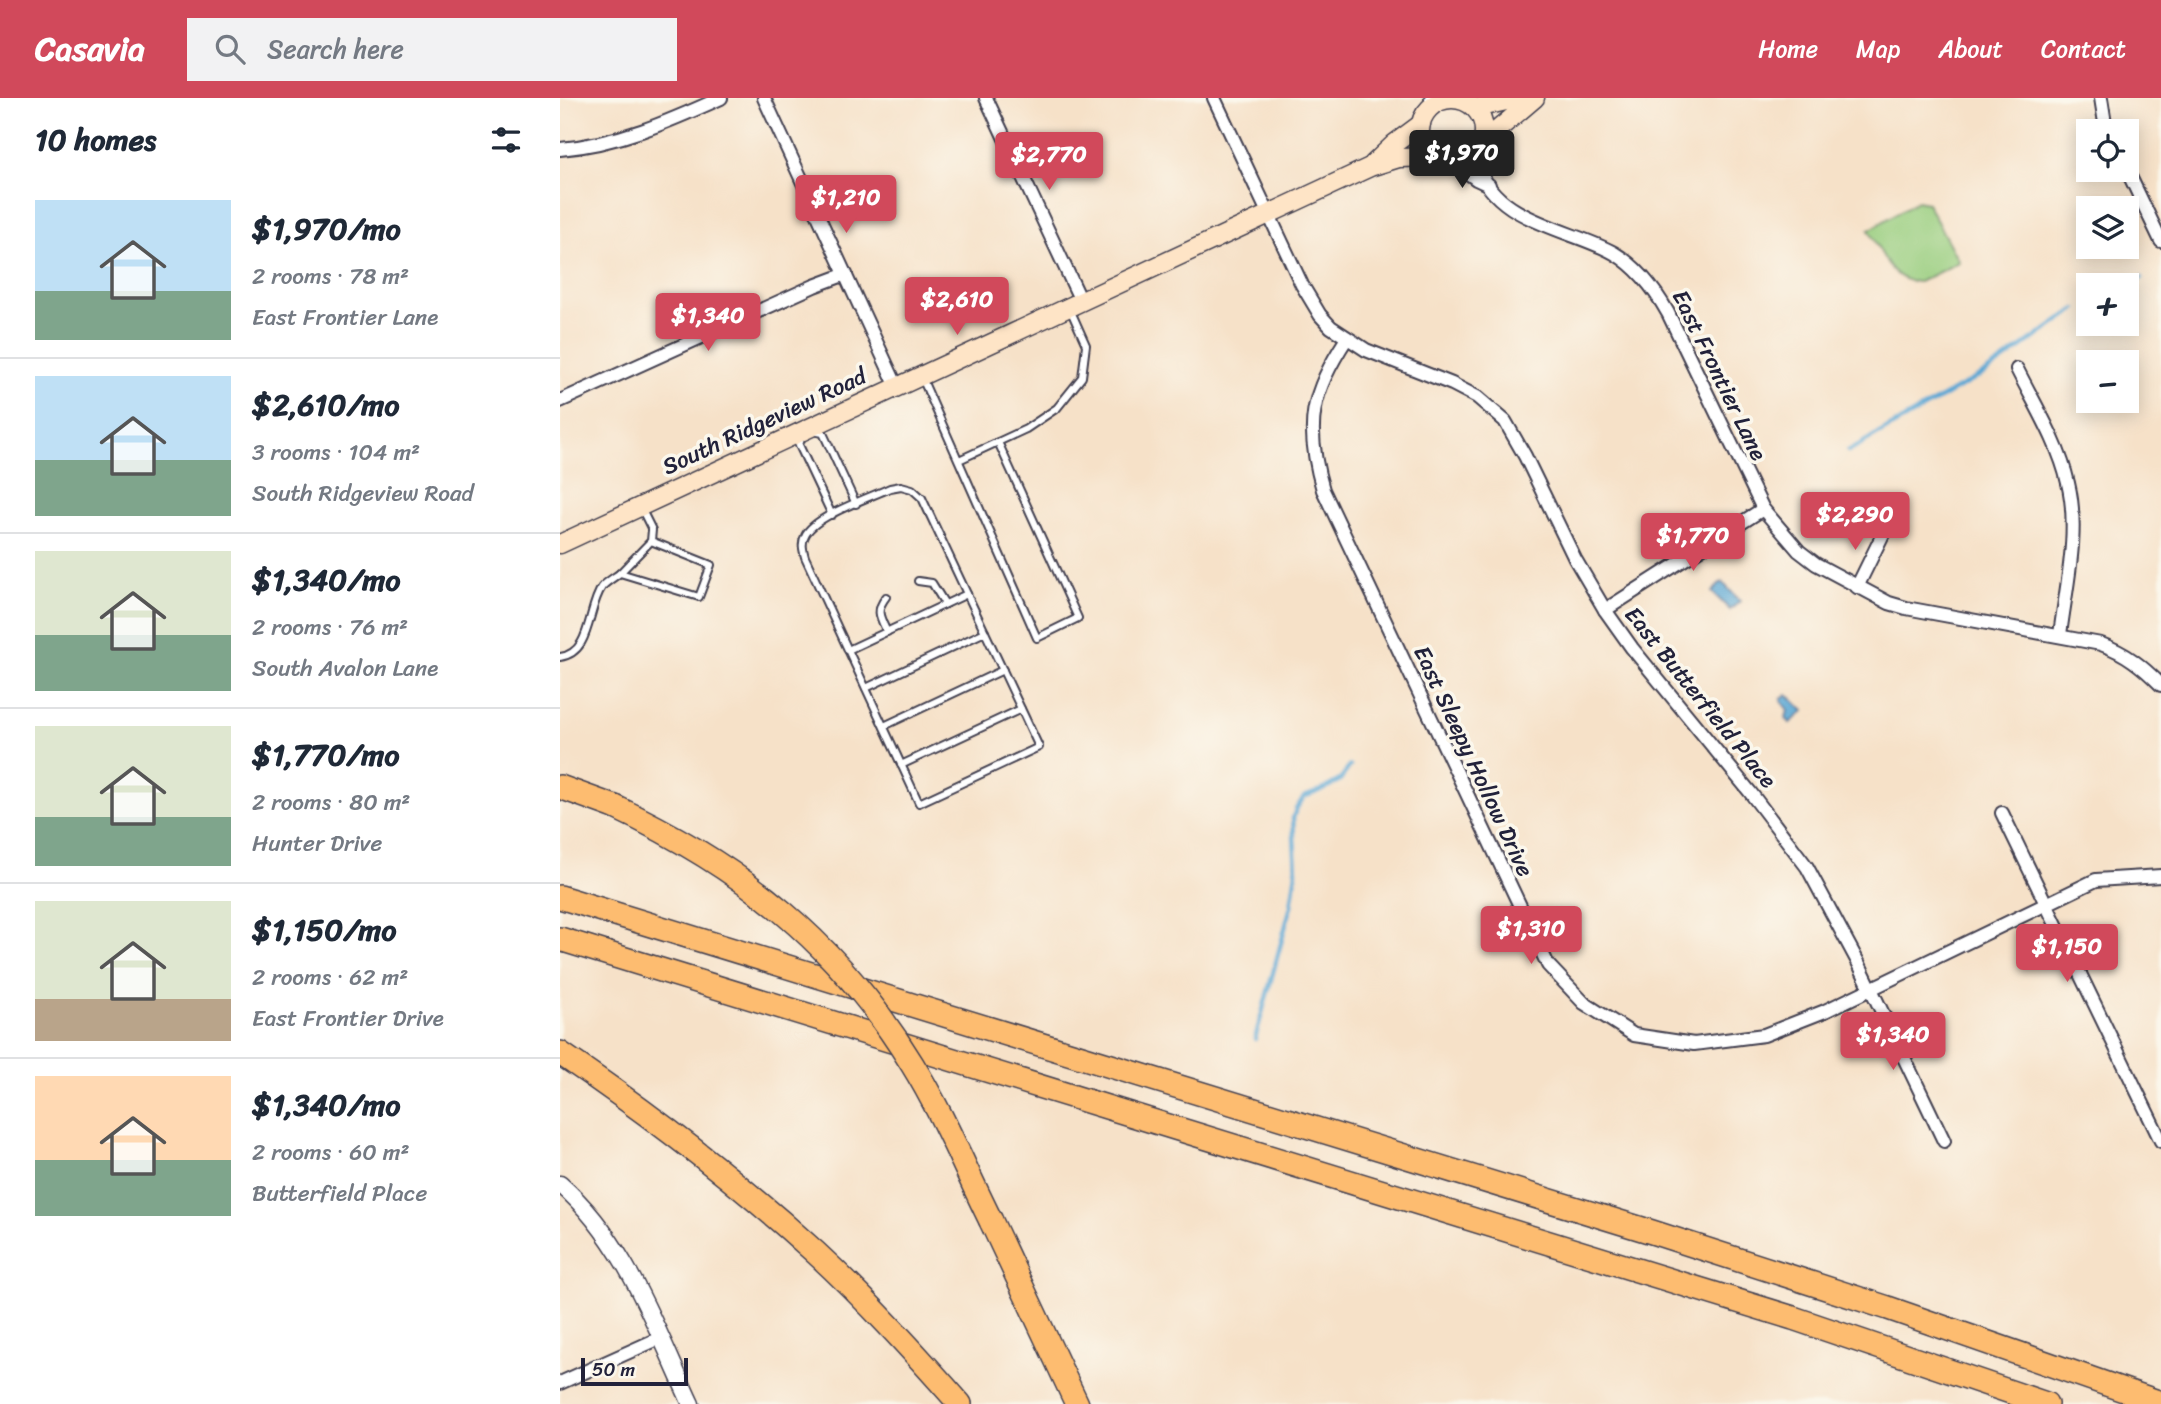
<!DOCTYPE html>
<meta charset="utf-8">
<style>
:root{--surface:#fff;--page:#f2f2f3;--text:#1f2937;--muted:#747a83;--line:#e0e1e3;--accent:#d1495b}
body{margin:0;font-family:Sriracha,sans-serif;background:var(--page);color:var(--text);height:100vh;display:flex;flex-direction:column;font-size:26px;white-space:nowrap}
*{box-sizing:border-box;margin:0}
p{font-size:23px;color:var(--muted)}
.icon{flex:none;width:38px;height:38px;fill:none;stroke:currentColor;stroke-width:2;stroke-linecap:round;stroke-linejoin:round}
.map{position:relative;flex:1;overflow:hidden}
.drawer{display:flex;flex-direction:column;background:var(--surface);width:560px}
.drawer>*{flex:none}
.fabs{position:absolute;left:1516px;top:21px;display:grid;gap:14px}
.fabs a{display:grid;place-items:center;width:63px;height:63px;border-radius:0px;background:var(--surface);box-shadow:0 4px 18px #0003;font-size:35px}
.scale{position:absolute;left:21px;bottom:18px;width:107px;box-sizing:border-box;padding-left:7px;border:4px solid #22223b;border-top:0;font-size:19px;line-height:24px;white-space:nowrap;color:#22223b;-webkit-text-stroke:5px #fbf7ec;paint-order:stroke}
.price{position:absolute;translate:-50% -60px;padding:0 16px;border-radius:7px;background:var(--accent);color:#fff;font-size:23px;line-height:46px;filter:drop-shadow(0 2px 4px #0008)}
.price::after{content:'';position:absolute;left:50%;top:42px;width:21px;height:16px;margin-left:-10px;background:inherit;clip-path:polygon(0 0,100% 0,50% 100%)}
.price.active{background:#222;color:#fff}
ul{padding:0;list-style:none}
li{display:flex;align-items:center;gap:21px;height:175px;padding:0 35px}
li+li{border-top:2px solid var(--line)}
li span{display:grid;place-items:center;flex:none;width:196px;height:140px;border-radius:0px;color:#555}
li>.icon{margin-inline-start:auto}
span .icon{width:84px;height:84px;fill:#fffc;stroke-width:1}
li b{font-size:30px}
h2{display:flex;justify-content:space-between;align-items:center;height:84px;padding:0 35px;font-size:30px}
header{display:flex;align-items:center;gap:42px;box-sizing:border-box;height:98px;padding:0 35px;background:var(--accent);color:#fff}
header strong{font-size:33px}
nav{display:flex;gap:38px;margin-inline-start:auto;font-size:24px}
.search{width:490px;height:63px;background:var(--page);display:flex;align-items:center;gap:18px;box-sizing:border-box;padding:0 24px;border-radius:0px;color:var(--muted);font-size:26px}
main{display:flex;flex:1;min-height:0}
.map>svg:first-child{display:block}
</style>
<header>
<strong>Casavia</strong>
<div class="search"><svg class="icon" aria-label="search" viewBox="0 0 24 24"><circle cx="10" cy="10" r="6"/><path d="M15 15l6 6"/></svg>Search here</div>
<nav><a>Home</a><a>Map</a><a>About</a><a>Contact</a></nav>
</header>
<main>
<section class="drawer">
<h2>10 homes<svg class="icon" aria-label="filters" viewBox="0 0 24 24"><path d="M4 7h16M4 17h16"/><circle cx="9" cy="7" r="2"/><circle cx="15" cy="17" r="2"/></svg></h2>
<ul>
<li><span style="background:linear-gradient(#bfe0f5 65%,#7fa58c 0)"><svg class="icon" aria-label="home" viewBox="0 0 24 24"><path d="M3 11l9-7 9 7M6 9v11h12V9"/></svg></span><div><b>$1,970/mo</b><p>2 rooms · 78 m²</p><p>East Frontier Lane</p></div></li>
<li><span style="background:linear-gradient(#bfe0f5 60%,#7fa58c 0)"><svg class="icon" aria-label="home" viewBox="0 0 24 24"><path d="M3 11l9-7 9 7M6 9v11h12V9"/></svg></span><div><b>$2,610/mo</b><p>3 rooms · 104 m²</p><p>South Ridgeview Road</p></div></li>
<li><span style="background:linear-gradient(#dfe7d0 60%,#7fa58c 0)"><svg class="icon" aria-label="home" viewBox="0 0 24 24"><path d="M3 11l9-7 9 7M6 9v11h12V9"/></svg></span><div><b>$1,340/mo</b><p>2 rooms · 76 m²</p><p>South Avalon Lane</p></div></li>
<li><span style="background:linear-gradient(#dfe7d0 65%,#7fa58c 0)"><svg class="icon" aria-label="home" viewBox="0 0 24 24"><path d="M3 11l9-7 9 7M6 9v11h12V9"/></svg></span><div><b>$1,770/mo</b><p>2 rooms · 80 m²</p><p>Hunter Drive</p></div></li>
<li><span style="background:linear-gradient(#dfe7d0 70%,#b9a48a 0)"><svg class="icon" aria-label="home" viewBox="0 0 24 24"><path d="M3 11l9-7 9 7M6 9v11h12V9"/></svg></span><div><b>$1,150/mo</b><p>2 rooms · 62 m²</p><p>East Frontier Drive</p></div></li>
<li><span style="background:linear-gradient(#ffd9b3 60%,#7fa58c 0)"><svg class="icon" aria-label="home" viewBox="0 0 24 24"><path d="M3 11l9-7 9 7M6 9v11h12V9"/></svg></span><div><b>$1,340/mo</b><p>2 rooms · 60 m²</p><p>Butterfield Place</p></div></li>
</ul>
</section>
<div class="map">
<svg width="1601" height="1306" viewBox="0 0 1601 1306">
<rect width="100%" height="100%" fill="#fbf7ec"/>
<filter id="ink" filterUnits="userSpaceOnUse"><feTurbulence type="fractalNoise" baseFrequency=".0143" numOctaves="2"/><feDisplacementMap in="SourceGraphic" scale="14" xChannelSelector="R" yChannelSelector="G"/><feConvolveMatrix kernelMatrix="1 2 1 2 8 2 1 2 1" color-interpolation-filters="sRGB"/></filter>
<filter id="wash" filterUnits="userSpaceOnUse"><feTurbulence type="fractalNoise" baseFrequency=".00686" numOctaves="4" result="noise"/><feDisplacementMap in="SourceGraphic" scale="28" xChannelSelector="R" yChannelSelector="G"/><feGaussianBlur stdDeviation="1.57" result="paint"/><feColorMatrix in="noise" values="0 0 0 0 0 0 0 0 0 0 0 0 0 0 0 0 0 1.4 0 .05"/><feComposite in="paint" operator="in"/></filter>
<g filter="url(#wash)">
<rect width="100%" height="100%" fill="#f6e1c8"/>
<!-- green -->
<path fill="#98cd7e" stroke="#5d785c" stroke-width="2" d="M1357 103 1367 105 1399 164 1359 184C1331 185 1321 153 1309 132Z"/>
<!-- water -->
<g fill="#5ba7d4" stroke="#3e6488" stroke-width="2">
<polygon points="1162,484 1180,503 1170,512 1152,494"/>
<polygon points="1227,596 1244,613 1230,625 1226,620 1228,612 1221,603 1222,600"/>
</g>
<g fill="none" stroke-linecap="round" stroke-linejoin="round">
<!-- stream -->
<g stroke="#5ba7d4" stroke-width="4.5">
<polyline points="1566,188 1582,180"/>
<polyline points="1288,353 1425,275 1516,211"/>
<polyline points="695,941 731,808 736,774 733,720 736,711 744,699 762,692 780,682 790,668"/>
</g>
</g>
</g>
<g filter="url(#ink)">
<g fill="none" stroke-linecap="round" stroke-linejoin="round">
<defs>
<g id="service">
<polyline points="362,280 477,540 518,520 438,344"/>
<polyline points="252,333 263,335 296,406"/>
<polyline points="242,338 239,347 272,417"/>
<polyline points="399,362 466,331 497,310 522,279 526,247 510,211"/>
<path d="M341 388 352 391 362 400 479 649 359 705 245 459C243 452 241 445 245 438 254 418 309 400 330 390Z"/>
<polyline points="81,410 92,432 91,443 151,467 139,499 60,475 91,443"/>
<polyline points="358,483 372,485 385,506"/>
<path d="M326 499C315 513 320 519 327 534"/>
<polyline points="288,552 407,496"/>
<path d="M0 559C32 555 27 510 42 489 46 484 55 479 60 475"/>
<polyline points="306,590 425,534"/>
<polyline points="324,628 443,572"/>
<polyline points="341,667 461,611"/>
</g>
<g id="minor">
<polyline points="204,0 337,289"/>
<polyline points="426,0 521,203"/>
<polyline points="654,0 742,187 760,217 771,229 806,252 892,286 917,299 945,323 965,358 1015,461 1045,512 1072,550 1190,694 1247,769 1299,866 1384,1043"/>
<polyline points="871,0 872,8"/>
<polyline points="898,0 900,1"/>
<polyline points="1541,0 1545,25 1549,33"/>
<path d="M921 49C920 58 919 67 922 76 940 123 1015 133 1054 155 1078 169 1094 190 1108 215L1203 411 1239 453 1256 466 1329 505 1346 510 1541 546C1566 555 1582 568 1601 587"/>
<path d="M0 51C58 46 108 24 161 0"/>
<polyline points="894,65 916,81 929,87"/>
<polyline points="1566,70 1601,143"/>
<path d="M787 240C751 296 744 327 763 392L988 867 1024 905 1074 937 1134 946 1204 937 1265 913 1536 782 1601 778"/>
<path d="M1457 271C1475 307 1499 345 1508 385 1520 434 1506 488 1500 537"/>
<polyline points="0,303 254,188 286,176"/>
<polyline points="1297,489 1324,434"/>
<polyline points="1045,512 1203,411"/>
<polyline points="1442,715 1601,1043"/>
<polyline points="0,1285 100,1240"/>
</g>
<path id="tertiary" d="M0 1086C66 1143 95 1229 131 1306"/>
<g id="secondary">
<circle cx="892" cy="33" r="32"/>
<polyline points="915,10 960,0"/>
<polyline points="922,45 975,0"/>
<polyline points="813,66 834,46 861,26"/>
<polyline points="0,446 810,69 839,60 874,59"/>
</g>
<g id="motorway">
<polyline points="0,689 55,709"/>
<polyline points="0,799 1092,1134 1328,1210 1601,1305"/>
<polyline points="0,841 1233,1220 1486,1306"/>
<path d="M0 955C90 1016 176 1082 256 1155 307 1202 354 1254 400 1306"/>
<polyline points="431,1123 517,1306"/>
</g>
</defs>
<!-- service casing -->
<use href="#service" stroke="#423f50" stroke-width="10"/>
<!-- minor casing -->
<use href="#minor" stroke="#423f50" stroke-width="16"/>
<!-- tertiary casing -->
<use href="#tertiary" stroke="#423f50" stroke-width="19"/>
<!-- secondary casing -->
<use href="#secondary" stroke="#423f50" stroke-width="21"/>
<!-- motorway casing -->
<use href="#motorway" stroke="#423f50" stroke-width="26"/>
<!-- service -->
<use href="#service" stroke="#fff" stroke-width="6"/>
<!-- minor -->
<use href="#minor" stroke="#fff" stroke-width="12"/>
<!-- tertiary -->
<use href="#tertiary" stroke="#fff" stroke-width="16"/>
<!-- secondary -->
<use href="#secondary" stroke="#fee4c6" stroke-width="18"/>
<!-- motorway -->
<use href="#motorway" stroke="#fdbc70" stroke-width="23"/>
<defs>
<path id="motorway-bridge" d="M55 709C182 769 278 845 352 966 383 1016 405 1071 431 1123"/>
</defs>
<!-- motorway-bridge casing -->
<use href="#motorway-bridge" stroke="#423f50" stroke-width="26" stroke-linecap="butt"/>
<!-- motorway-bridge -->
<use href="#motorway-bridge" stroke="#fdbc70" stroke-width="23"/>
</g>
</g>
<g text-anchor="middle" stroke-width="7" stroke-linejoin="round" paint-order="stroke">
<!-- street labels -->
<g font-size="23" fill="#22223b" stroke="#fbf7ec">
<text transform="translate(1160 277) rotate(64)" y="8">East Frontier Lane</text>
<text transform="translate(204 323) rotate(-25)" y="8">South Ridgeview Road</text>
<text transform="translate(1141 599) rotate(51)" y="8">East Butterfield Place</text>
<text transform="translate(914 663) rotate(65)" y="8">East Sleepy Hollow Drive</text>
</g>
</g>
</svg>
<div class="fabs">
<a><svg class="icon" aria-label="locate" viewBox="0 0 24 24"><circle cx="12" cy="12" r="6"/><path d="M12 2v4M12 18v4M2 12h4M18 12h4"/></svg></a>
<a><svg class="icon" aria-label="layers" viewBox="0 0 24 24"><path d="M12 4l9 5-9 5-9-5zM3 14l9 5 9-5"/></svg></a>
<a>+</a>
<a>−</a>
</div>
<div class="scale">50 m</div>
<b class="price active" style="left:902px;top:92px">$1,970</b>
<b class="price" style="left:489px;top:94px">$2,770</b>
<b class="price" style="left:286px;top:137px">$1,210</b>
<b class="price" style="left:397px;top:239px">$2,610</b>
<b class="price" style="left:148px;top:255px">$1,340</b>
<b class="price" style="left:1295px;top:454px">$2,290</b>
<b class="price" style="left:1133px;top:475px">$1,770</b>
<b class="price" style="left:971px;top:868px">$1,310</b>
<b class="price" style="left:1507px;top:886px">$1,150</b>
<b class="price" style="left:1333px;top:974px">$1,340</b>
</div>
</main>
